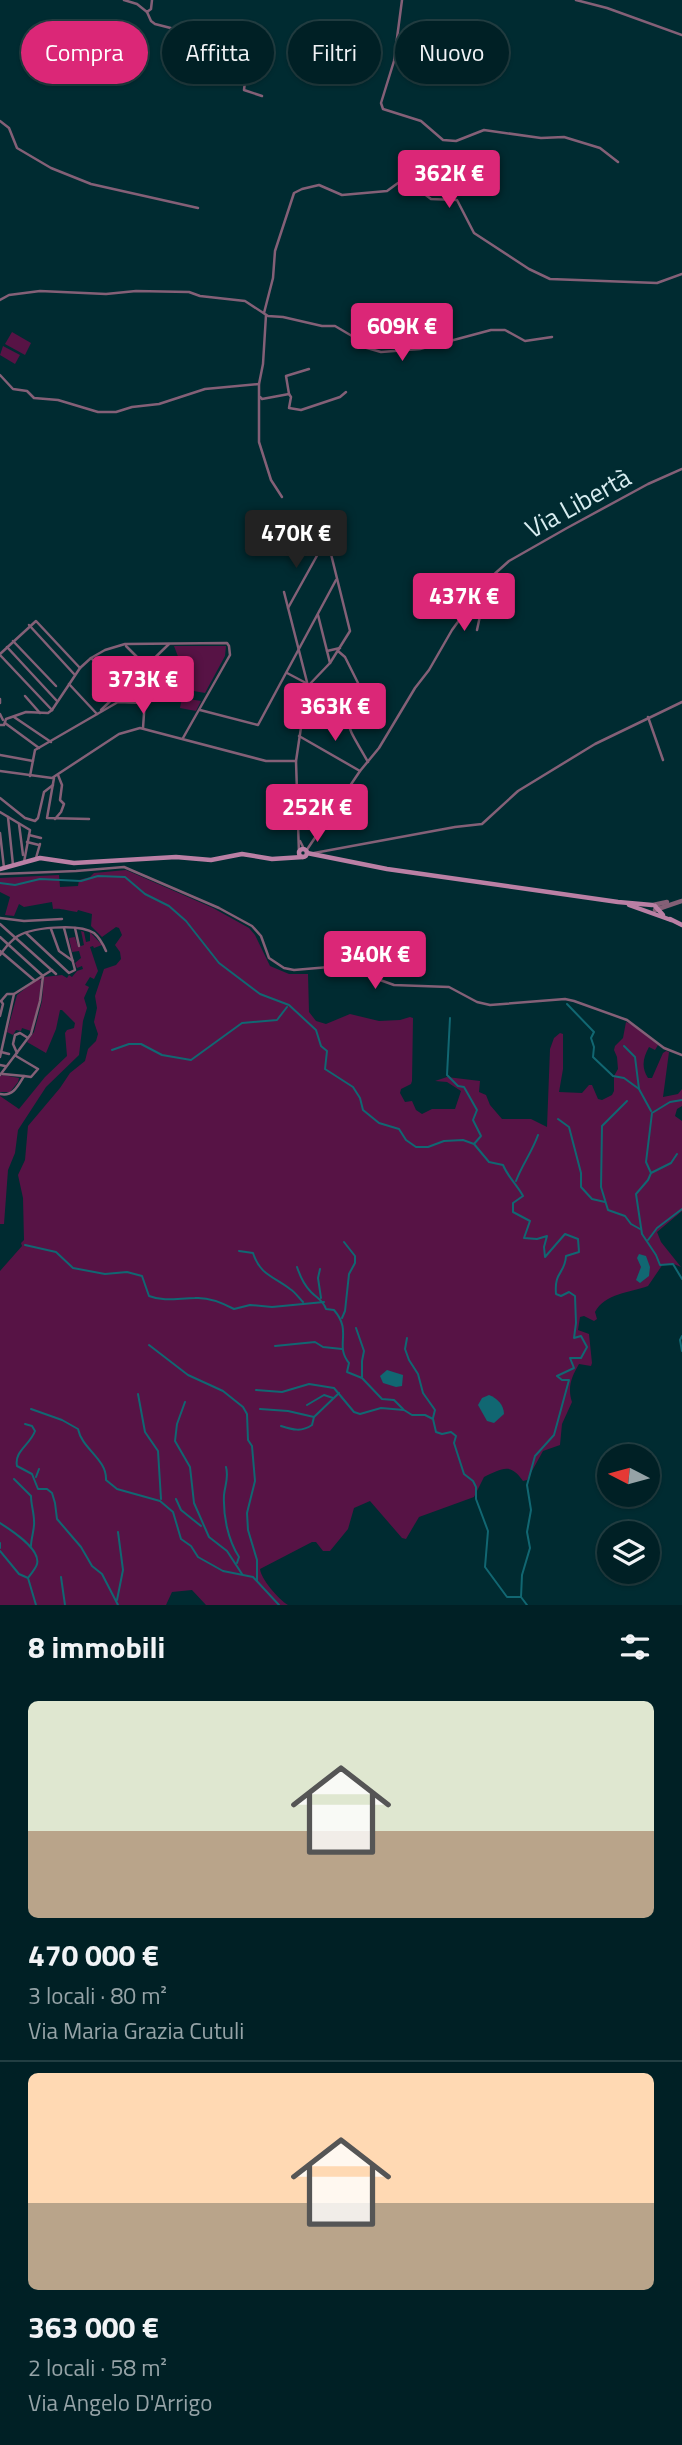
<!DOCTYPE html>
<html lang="it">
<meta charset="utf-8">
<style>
:root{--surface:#002025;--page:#0e2d32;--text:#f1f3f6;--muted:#95a3a7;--line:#223e42;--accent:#db2777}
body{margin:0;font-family:"Titillium Web",sans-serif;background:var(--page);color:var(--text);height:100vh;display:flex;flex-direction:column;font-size:26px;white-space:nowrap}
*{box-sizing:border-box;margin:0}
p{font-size:23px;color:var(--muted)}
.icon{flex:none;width:38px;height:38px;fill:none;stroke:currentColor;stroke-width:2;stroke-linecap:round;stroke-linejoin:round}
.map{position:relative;height:1605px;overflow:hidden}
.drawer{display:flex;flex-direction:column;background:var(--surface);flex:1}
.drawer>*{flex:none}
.top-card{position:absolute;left:21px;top:21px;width:640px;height:63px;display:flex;gap:14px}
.needle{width:46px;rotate:276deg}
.fabs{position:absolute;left:597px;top:1444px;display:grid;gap:14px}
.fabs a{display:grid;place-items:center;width:63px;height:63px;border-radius:50%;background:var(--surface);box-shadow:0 2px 5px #0004,0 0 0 2px var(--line);font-size:35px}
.price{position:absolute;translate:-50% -60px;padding:0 16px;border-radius:7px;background:var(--accent);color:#fff;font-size:23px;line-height:46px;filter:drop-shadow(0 2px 4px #0008)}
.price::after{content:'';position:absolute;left:50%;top:42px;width:21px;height:16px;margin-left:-10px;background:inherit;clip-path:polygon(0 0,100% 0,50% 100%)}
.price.selected{background:#222;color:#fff}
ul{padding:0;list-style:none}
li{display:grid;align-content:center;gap:14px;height:371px;padding:0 28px}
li+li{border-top:2px solid var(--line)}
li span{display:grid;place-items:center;height:217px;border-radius:10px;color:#555}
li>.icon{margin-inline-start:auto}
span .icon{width:126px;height:126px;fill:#fffc;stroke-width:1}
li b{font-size:30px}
h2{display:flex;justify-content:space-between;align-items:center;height:84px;padding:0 28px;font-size:30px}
.chip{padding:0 24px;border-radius:32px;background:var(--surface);box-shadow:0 2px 5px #0004,0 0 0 2px var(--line);font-size:24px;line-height:63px}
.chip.selected{background:var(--accent);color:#fff}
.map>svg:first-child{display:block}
</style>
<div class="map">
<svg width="682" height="1605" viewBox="0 0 682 1605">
<rect width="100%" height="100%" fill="#002b31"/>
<!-- green -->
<g fill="#571345">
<polygon points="12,332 31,343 25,355 5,344"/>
<polygon points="3,346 20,355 15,364 0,355"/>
<polygon points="174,646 226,646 225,656 205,693 188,690 188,683"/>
<polygon points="182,698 201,701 196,711 180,708"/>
<path d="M126 870 213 908 249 928 255 935 270 966 289 974H308L309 1012 316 1021 326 1024 350 1014 379 1021 400 1020 410 1017 413 1018 412 1081 411 1084 401 1089 400 1093 405 1102 412 1101 416 1110 422 1114 432 1109H455L461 1091 447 1082 435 1081 447 1077 480 1081 479 1092 486 1095 490 1105 502 1119H531L547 1127 550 1049 554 1038 560 1033 563 1034V1069L559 1092 582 1093 589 1085H592L598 1099 602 1100 612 1095 614 1091V1076L618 1069 617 1057 614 1050 615 1046 623 1038 626 1022 633 1025 658 1045 655 1050 649 1047C643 1058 641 1067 648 1078H652L663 1053 666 1051 669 1052 663 1097 678 1094 682 1089V1106L677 1109 675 1116 682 1121V1211L657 1232 661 1242 681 1267 674 1264H663L648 1286C630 1293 605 1293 595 1312L597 1319 594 1321 584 1316 580 1317 578 1330 589 1334 592 1363 591 1366 579 1364C572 1376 567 1387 572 1402L562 1424 560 1445 543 1451 527 1480 523 1481C510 1462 502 1469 484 1477L474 1497 419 1517 406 1539 402 1538 370 1501 354 1508 348 1529 330 1551H323L316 1542H312L260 1569C261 1579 278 1599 288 1605H206L192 1590 172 1592 166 1605H0V1271L22 1246 21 1243 24 1240 23 1198 18 1175 25 1160 28 1126 60 1088 70 1073 85 1061 88 1049 96 1041 98 1034 94 1022 97 1008 95 996 104 969 116 965 121 959 120 952 115 945 122 935 119 928 116 927 102 937 91 926 92 914 78 910 77 912C67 911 62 908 53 909L52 902 24 907 19 904 14 916 5 915 10 897 0 892V878L59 875 60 887 78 886 79 880 90 877 94 873Z"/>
<polygon points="81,931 84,932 86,942 90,941 90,932 102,945 94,948 93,946 90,947 98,971 94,979 90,977 85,985 89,987 84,998 87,1008 83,1021 79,1055 46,1087 18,1130 15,1153 8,1170 4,1224 0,1224 0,1096 19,1109 45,1077 67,1056 65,1033 67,1030 74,1028 75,1023 62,1010 60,1010 56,1029 46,1053 27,1042 34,1032 42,1001 44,977 62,975 67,978 69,975 72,977 77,971 83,969 82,966 77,968 75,963 81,958 79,951 72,952 69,938 75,937 78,947 84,945"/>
<polygon points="37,979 41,980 39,1001 31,1031 22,1028 21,1031 16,1030 13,1035 7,1032 17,995"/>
<polygon points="3,1075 19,1078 18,1082 10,1092 0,1092 0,1076"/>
</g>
<!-- water -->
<g fill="#116772">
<polygon points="639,1254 646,1256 650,1267 649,1276 640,1283 636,1280 641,1267 637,1258"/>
<polygon points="387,1370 403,1375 402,1386 396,1387 383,1383 380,1376"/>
<path d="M489 1395C497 1398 504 1405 504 1414L494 1423 487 1421 478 1405 482 1398Z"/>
</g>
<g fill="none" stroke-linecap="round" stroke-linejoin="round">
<!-- stream -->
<g stroke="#116772" stroke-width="2">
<path d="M0 883 15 885 40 879 81 881 98 876 125 877 145 894 169 906 186 921 219 963 260 994 289 1005 316 1030 321 1046 327 1051 325 1069 353 1087 360 1098 363 1110 379 1123 399 1129 406 1140 416 1147H428L444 1141 463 1140 474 1144 489 1162 503 1165C508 1177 517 1185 523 1196L513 1203V1212L530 1221 524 1238 537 1239 547 1236 544 1247 545 1257 565 1234 578 1239 579 1252 566 1256C565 1274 554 1271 556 1294L561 1296 569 1292 575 1296 576 1323 574 1338 581 1336 587 1347 581 1358H570L574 1368 557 1376 562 1380H569L554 1435 535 1456 527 1485 531 1510 527 1532 530 1548 522 1575 521 1597 527 1605"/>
<polyline points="567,1004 594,1032 591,1038 594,1047 593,1057 613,1076 624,1078 639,1089 651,1111"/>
<polyline points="450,1018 447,1075 458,1086 464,1087 477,1110 473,1120 481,1136 474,1144"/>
<polyline points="624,1046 635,1057 639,1089"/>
<polyline points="112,1050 129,1044 141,1044 162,1055 191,1060 242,1023 277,1020 287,1007"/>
<polyline points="682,1100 670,1102 652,1113 646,1162 651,1173 648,1180 636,1194 642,1234 656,1255 660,1265 673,1264 682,1279"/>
<polyline points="627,1101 602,1126 601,1187 608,1210 625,1216 631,1224 640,1229"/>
<polyline points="558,1119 569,1127 581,1173 581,1187 592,1199 605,1202"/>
<polyline points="651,1173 671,1163 677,1154"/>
<path d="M516 1181C522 1165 532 1152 538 1135"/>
<polyline points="648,1240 657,1228 682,1209"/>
<path d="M25 1245 56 1252 73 1268 105 1274 127 1272 142 1276 149 1296C164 1302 179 1298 195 1298 208 1297 223 1303 234 1309L250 1305 272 1307 324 1302"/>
<path d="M239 1251 253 1253C260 1275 273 1276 290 1289 295 1292 299 1298 303 1302"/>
<path d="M297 1267C300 1276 304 1285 311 1292 318 1299 323 1300 326 1309L334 1310C353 1332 334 1345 349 1363L347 1372 362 1378 382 1399 394 1400 403 1409"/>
<polyline points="320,1269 318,1278 321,1298"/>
<polyline points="342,1318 345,1311 349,1274 355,1263 355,1256 344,1242"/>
<polyline points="356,1328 364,1351 362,1361 362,1377"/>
<polyline points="682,1336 680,1340 682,1351"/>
<polyline points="407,1338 405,1349 409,1360 418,1374 423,1393 435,1410 433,1418"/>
<polyline points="149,1345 188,1375 223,1391 243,1407 247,1414 248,1440 252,1446 255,1481 247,1513 248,1530 257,1560 257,1581"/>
<polyline points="275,1346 315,1342 323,1347 342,1349"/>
<polyline points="256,1390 282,1392 309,1384 334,1388 354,1412 360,1414 381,1408 404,1410 412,1415 425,1415 433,1419 436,1432 442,1434 451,1432 456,1436 454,1443 464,1474 473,1481 476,1487 476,1499 488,1531 485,1567 507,1597 521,1597"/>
<polyline points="138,1394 145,1432 158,1451 161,1499"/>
<polyline points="185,1402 177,1424 175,1441 190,1467 194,1503 209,1537 227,1551 242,1574"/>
<polyline points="307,1405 324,1395 333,1398"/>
<path d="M31 1409 62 1420 78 1429C82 1449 107 1459 106 1480L117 1489 160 1501 173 1512 181 1539 191 1546 198 1557 223 1571 253 1577 279 1605"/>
<polyline points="260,1409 288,1411 314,1417 339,1393"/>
<path d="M25 1424 32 1426 35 1431C30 1445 14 1451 17 1466L32 1474 38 1489H47L52 1493 55 1503 57 1519 81 1547 92 1566 102 1574 118 1605"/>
<path d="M281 1426C293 1430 302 1432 312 1425L314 1417"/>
<path d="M226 1467C229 1477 225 1485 224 1495 223 1516 228 1540 239 1557L237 1563"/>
<polyline points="36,1477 39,1469"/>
<path d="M14 1479 31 1496C31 1505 34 1512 34 1521 35 1528 31 1538 31 1546"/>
<polyline points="176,1499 181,1510 201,1526"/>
<path d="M0 1523C11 1530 41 1549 37 1564 36 1568 31 1574 28 1578L36 1605"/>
<polyline points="0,1548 0,1543"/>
<polyline points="0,1551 19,1574 28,1578"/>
<polyline points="61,1577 65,1605"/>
<polyline points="117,1600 123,1570 118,1532"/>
</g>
<!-- minor -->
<g stroke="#846077" stroke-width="2.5">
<polyline points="124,0 137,4 147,12 151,9 152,0"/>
<polyline points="402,0 394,61 381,103 383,109 421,121 443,140 456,141 484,130 541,138 564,137 600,148 618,162"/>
<polyline points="576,0 607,8 682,35"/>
<polyline points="147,12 151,21 155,24 249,48 244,90 262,96"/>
<polyline points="0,121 9,128 17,148 51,168 91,184 198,208"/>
<polyline points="0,300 9,295 40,291 106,294 136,291 189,292 200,296 245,301 268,316 283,317 322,326 335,326 352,336 360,346 381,352 420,349 491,330 505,330 525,341 552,337"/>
<polyline points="264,313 273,278 275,251 294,193 302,189 319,185 342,195 387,191 398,183 415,187 431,199 457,200 474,233 529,269 550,279 657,283 682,274"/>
<polyline points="266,315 263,364 259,384 259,442 271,480 282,497"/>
<polyline points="0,375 13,389 27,391 34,398 58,400 98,412 116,412 132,407 159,404 205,389 259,384"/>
<polyline points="289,394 286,376 309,369"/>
<polyline points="260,397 262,399 289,394 291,397 289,408 301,410 340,397 346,392"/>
<polyline points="284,592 308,686"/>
<polyline points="288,608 324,543 329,546 350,631 330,663 308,686 306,694 296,761 299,854"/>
<polyline points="468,608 480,616 477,630"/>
<polyline points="318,615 330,663"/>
<polyline points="29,625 74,674"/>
<polyline points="13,641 56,686"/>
<polyline points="126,646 146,666"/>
<polyline points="7,647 57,701"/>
<polyline points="327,651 340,648"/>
<path d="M338 651 345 657 359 685C341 727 347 724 368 762"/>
<polyline points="0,654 36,621 80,668"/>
<polyline points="0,655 52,710"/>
<polyline points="91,658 120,688"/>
<polyline points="287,673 306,683"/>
<polyline points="129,683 145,699 143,728"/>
<polyline points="69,684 97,714"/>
<polyline points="25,696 40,713"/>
<polyline points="0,699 0,703"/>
<polyline points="52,710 80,668 91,658 105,650 125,644 227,643 229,646 230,655 183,738"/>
<polyline points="101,710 169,644"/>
<polyline points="200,710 258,725 336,580"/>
<polyline points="0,714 3,720"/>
<polyline points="14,717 51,742"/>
<polyline points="648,717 663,760"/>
<polyline points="5,723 39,748"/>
<polyline points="0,725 4,725 6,719 26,712 48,713 52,710"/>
<polyline points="299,736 360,771"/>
<polyline points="0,755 33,761"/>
<polyline points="0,771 52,778 119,734 140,728 266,761 296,761"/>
<polyline points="30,776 35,750 118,702 145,703"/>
<polyline points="54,778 47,818 89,819"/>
<polyline points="0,798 25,818 35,821 38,818 44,792 53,785"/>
<polyline points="0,812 30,830 24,862"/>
<polyline points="8,817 13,865"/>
<polyline points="55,819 61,812 64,804 60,800 62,785 58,775"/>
<polyline points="19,824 23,855"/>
<polyline points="0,833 4,868"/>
<polyline points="29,835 41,838"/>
<polyline points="300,841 304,849"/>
<polyline points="27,842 39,845"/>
<polyline points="306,851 360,771 379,748 415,688 429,670 452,630 490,578 509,561 567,528 648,484 682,469"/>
<polyline points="314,853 455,827 482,824 518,791 595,744 682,702"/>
<polyline points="36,858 40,844"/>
<polyline points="0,874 76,871 124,867 219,908 252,926 261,936 269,958 284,968 294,970 341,966 394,985 449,987 477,1002 490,1005 565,999 574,1001 627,1020 664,1048 682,1055"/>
<polyline points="0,918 24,921 62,919"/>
<polyline points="0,924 56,974"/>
<polyline points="75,928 79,946"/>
<polyline points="51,929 59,951 73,961"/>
<polyline points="26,933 69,973 75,970 64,928"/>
<polyline points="0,937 43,976 40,1001 31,1034 0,1075"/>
<polyline points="0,951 34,980"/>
<path d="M0 955C4 949 9 943 15 938 29 927 79 923 94 933 100 938 103 944 106 951"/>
<polyline points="1,1001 7,994 14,994 52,970"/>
<polyline points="0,1016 3,1004 1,1001"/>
<polyline points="1,1052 9,1054"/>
<polyline points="17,1053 13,1044 15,1035 20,1033 28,1038"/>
<polyline points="0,1057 14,994"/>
<polyline points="0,1065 5,1066"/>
<polyline points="3,1074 24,1076"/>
<path d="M0 1094C13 1097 18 1086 24 1076L31 1077 38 1069 16 1056"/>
</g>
<!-- tertiary -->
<g stroke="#846077" stroke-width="4.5">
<polyline points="653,905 667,902"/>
<polyline points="655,910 682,901"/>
</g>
<!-- secondary -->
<g stroke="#ba80a5" stroke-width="4.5">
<circle cx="303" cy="853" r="4"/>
<polyline points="307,853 387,869 618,902 652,905"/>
<polyline points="0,869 40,858 74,863 176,857 211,860 242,854 272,859 303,857"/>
<polyline points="629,905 671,920"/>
<polyline points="655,906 663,915"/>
<polyline points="670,919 682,925"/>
</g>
</g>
<g text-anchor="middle" stroke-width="5" stroke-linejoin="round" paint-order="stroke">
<!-- street labels -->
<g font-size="26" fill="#d7ecf0" stroke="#002b31">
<text transform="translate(578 503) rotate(-29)" y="9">Via Libertà</text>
</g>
</g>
</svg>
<div class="fabs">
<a><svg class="needle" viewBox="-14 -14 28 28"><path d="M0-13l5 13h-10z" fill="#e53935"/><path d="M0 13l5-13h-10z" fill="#95a3a7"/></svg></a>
<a><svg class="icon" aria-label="layers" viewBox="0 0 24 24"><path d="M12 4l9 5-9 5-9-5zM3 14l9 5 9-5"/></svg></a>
</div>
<b class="price" style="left:449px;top:210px">362K €</b>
<b class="price" style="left:402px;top:363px">609K €</b>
<b class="price selected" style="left:296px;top:570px">470K €</b>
<b class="price" style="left:464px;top:633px">437K €</b>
<b class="price" style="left:143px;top:716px">373K €</b>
<b class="price" style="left:335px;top:743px">363K €</b>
<b class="price" style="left:317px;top:844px">252K €</b>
<b class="price" style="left:375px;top:991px">340K €</b>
<div class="top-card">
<a class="chip selected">Compra</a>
<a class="chip">Affitta</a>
<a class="chip">Filtri</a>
<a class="chip">Nuovo</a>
</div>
</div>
<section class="drawer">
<h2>8 immobili<svg class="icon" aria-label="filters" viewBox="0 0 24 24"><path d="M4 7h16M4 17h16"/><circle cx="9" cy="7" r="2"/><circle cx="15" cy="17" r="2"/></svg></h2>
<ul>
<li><span style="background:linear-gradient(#dfe7d0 60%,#b9a48a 0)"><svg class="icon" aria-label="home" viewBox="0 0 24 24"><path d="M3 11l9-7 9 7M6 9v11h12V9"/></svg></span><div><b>470 000 €</b><p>3 locali · 80 m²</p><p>Via Maria Grazia Cutuli</p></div></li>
<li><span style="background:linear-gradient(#ffd9b3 60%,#b9a48a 0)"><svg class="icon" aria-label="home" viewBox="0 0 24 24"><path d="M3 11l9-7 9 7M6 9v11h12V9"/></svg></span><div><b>363 000 €</b><p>2 locali · 58 m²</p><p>Via Angelo D'Arrigo</p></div></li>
</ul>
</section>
